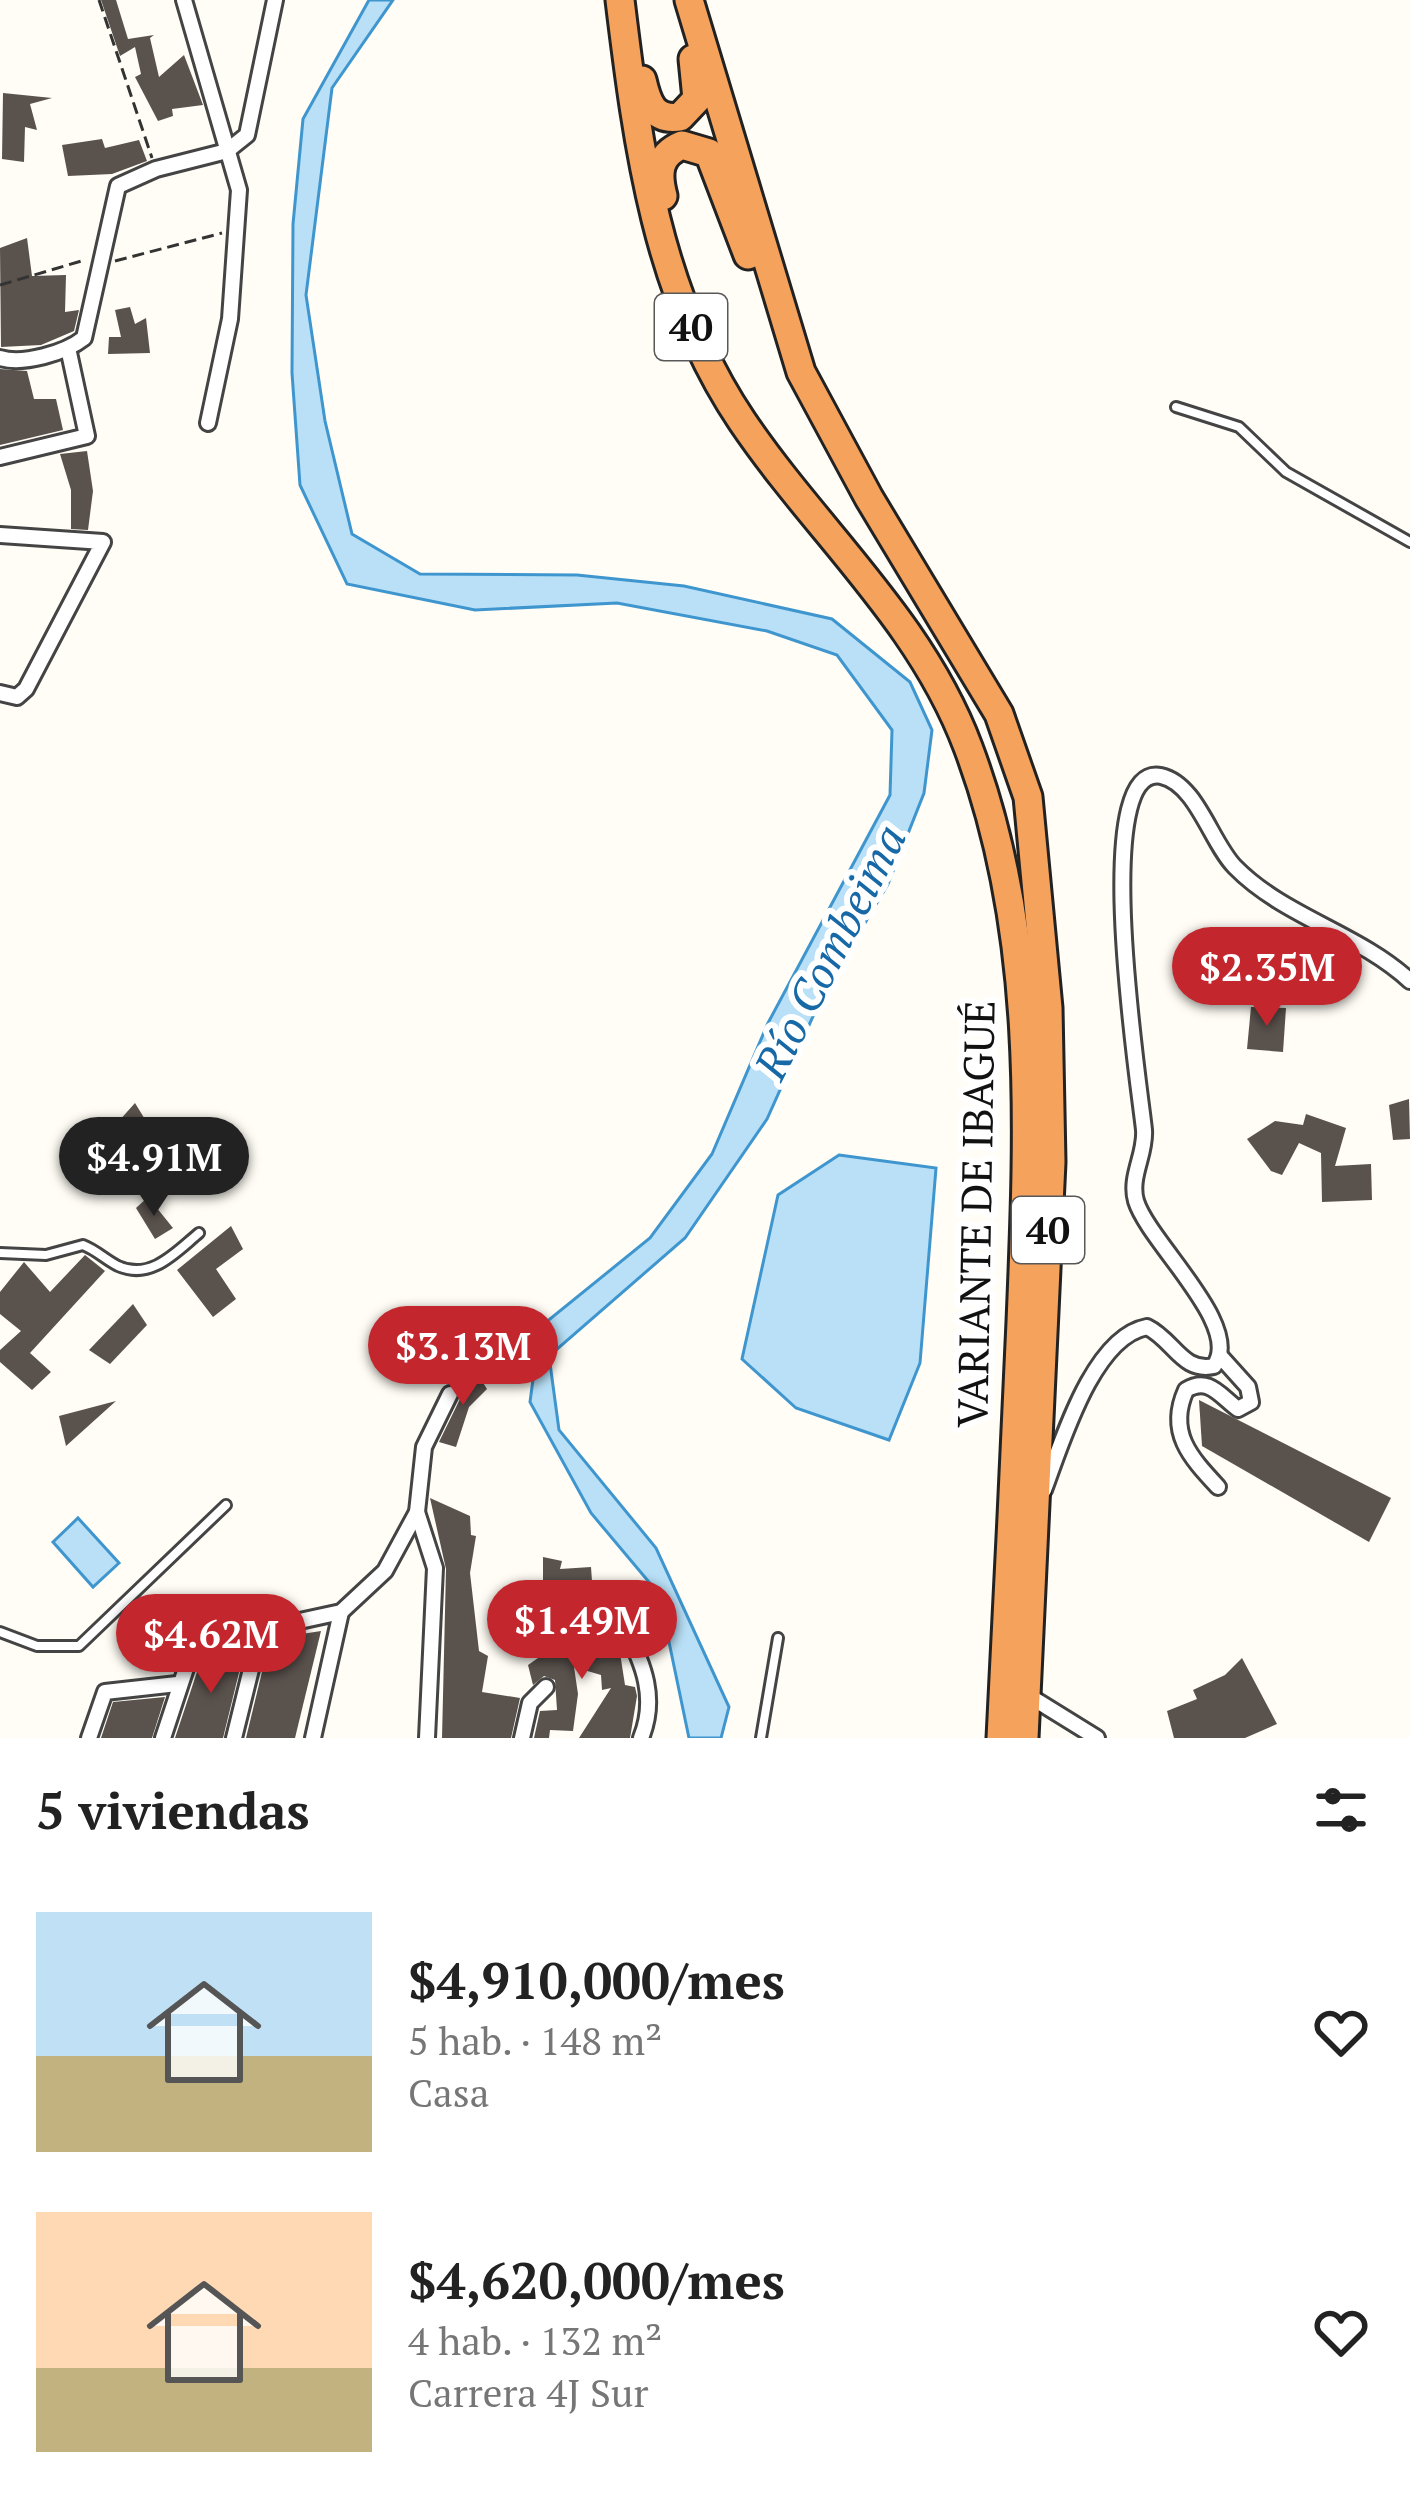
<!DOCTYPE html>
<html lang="es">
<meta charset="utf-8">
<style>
:root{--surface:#fff;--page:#f2f2f2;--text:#222;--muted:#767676;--accent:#c4262e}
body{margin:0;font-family:"PT Serif",serif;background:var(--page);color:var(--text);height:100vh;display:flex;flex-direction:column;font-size:45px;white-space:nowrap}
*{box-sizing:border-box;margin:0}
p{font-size:39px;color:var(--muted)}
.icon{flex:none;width:66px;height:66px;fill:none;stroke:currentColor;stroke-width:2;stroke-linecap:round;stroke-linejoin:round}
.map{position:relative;height:1738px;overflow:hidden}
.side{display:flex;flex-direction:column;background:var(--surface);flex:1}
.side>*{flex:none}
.price{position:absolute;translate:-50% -102px;padding:0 27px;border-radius:42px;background:var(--accent);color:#fff;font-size:39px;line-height:78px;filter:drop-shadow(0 3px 6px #0008)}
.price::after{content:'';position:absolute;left:50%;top:72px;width:36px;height:27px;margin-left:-18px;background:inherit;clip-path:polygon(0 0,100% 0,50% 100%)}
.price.on{background:#222;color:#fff}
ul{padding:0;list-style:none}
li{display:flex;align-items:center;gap:36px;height:300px;padding:0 36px}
li span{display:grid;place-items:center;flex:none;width:336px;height:240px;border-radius:0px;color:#555}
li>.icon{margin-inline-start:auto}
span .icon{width:144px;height:144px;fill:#fffc;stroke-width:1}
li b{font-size:51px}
h2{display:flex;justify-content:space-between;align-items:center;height:144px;padding:0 36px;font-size:51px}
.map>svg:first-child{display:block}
</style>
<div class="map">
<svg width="1410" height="1738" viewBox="0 0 1410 1738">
<rect width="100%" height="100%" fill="#fffdf5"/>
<!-- water -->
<g fill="#b9e0f7" stroke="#3f96cf" stroke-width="3">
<polygon points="369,0 393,0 332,88 306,295 325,421 352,534 420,574 577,575 684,586 832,619 910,682 932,730 924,793 888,884 823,994 767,1119 685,1238 549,1356 559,1430 656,1548 729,1707 721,1738 689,1738 659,1594 591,1513 530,1402 540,1327 650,1238 712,1154 768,1023 890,795 892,730 837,655 767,631 617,603 475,610 347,584 300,485 292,373 293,224 303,119"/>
<polygon points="839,1155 936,1168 920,1363 889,1440 796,1408 742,1359 778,1195"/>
<polygon points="78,1518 119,1563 93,1587 53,1542"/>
</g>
<!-- building -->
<g fill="#5a524d">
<polygon points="101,0 116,0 128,39 154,35 150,38 159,77 184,55 203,105 172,109 173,116 158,121 135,77 141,74 135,47 120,56"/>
<polygon points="3,93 52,98 30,104 37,130 25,127 24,162 2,159"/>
<polygon points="102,139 105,148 139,140 147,161 112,174 68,176 62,145"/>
<polygon points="27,238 32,276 66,275 65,312 79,310 74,331 41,345 1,347 0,248"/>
<polygon points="130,307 135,324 146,318 150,353 108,354 109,337 121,337 115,310"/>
<polygon points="0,369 27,371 34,399 56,399 63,430 0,445"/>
<polygon points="87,451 93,491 88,530 71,529 71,490 60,454"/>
<polygon points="1251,1007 1286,1008 1283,1052 1247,1049"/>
<polygon points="1409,1099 1410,1139 1393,1140 1389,1105"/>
<polygon points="135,1103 165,1152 156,1165 119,1188 92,1152 124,1130 118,1122"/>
<polygon points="1306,1114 1346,1128 1335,1166 1371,1164 1372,1200 1322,1202 1321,1153 1299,1143 1282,1175 1271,1171 1247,1139 1275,1121 1303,1125"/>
<polygon points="148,1197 173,1228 155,1239 136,1208"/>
<polygon points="231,1226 243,1249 216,1269 236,1299 213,1317 177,1270"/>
<polygon points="85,1255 105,1271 30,1353 51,1372 32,1390 0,1362 0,1350 21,1331 0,1314 0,1292 24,1262 50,1292"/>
<polygon points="133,1304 147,1325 110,1364 89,1350"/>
<polygon points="475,1370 487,1389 469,1407 456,1447 439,1442 460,1399 459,1388"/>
<polygon points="1199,1400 1391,1498 1369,1542 1202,1446"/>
<polygon points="116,1401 66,1446 59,1416"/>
<polygon points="430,1498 470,1516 471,1535 476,1536 470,1573 479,1651 488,1656 482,1692 520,1698 511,1738 442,1738 446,1569"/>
<polygon points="543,1557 562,1561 560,1569 591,1567 592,1581 543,1587"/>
<polygon points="549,1597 561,1637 571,1634 574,1648 618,1640 625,1685 635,1687 637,1696 630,1738 579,1738 611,1688 602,1690 601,1675 574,1667 578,1694 573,1731 550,1730 549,1738 534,1738 540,1711 557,1710 555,1680 544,1676 533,1685 528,1665 548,1651 532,1607"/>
<polygon points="321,1631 295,1738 246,1738 270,1639"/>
<polygon points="245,1648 223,1738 175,1738 203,1654"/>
<polygon points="1242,1658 1277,1724 1245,1738 1174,1738 1167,1711 1197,1699 1193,1690 1225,1675"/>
<polygon points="165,1697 152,1738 101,1738 113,1702"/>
</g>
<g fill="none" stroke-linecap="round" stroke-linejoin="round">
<defs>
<g id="lane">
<polyline points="1176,407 1239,427 1286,472 1410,542"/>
<path d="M0 1253 46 1255 83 1245C96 1250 106 1260 118 1266 151 1281 176 1252 199 1233"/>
<polyline points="0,1632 37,1646 79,1646 226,1505"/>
<polyline points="761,1738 778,1638"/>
</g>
<g id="street">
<polyline points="184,0 239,190 230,319 208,423"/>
<path d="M0 358C23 365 65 353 84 338L118 186 156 169 227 151 247 135 275 0"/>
<polyline points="0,457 87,436 68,348"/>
<polyline points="0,535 103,542 26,689 17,697 0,693"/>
<path d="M1218 1487C1190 1457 1167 1432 1186 1390 1209 1376 1220 1396 1238 1409L1251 1402 1248 1387 1221 1357"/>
<path d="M1044 1490C1062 1442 1093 1337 1147 1327 1174 1340 1182 1373 1214 1366 1244 1326 1149 1243 1136 1201 1129 1177 1146 1154 1144 1130 1140 1089 1088 761 1161 776 1197 784 1211 843 1235 867 1284 917 1358 933 1410 981"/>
<polyline points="417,1512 435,1568 427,1738"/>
<path d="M592 1630 625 1629C644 1664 657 1699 641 1738"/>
<polyline points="1026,1694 1097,1738"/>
<polyline points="89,1738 105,1692 177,1684"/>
<polyline points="163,1738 194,1644 341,1612 385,1571 417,1512 424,1447 450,1394"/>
<polyline points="234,1738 261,1629"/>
<polyline points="313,1738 341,1612"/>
<polyline points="522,1738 530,1703 546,1687"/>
</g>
<g id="highway">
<path d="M620 0C638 148 657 295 742 421 817 532 920 619 968 747 1038 932 1029 1128 1021 1322 1015 1461 1008 1599 1001 1738"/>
<polyline points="689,0 801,372 869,498 999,714 1028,797 1048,1008 1051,1162 1024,1738"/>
<path d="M642 80C647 102 653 121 680 117L697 99 693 59"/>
<path d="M663 196C657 173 658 155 682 145L709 153 748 255"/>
</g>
</defs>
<!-- lane casing -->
<use href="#lane" stroke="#444" stroke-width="14"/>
<!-- street casing -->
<use href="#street" stroke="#444" stroke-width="20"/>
<!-- highway casing -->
<use href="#highway" stroke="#222" stroke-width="33"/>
<!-- path -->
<g stroke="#333" stroke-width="3" stroke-dasharray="12 6" stroke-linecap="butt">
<polyline points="99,0 152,158"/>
<polyline points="115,261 222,233"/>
<polyline points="0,285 85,260"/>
</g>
<!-- lane -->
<use href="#lane" stroke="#fff" stroke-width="8"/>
<!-- street -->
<use href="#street" stroke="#fff" stroke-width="14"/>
<!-- highway -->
<use href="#highway" stroke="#f5a25d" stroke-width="27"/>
</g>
<g text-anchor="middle" stroke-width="12" stroke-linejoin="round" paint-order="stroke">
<!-- shield labels -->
<g fill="#fff" stroke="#585858" stroke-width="3">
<rect x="655" y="294" width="72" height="66" rx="9"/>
<rect x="1012" y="1197" width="72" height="66" rx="9"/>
</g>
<g font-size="39" font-weight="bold" fill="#111">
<text x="691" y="341">40</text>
<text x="1048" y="1244">40</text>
</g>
<!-- street labels -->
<g font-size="42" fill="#111" stroke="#fff">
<text transform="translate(976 1214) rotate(-89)" y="15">VARIANTE DE IBAGUÉ</text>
</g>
<!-- water labels -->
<g font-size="45" font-style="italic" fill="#1768a6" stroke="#fff">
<text transform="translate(830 952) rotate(-63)" y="16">Río Combeima</text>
</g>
</g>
</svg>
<b class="price" style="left:1267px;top:1029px">$2.35M</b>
<b class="price on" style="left:154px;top:1219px">$4.91M</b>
<b class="price" style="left:463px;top:1408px">$3.13M</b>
<b class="price" style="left:582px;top:1682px">$1.49M</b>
<b class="price" style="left:211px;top:1696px">$4.62M</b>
</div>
<section class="side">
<h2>5 viviendas<svg class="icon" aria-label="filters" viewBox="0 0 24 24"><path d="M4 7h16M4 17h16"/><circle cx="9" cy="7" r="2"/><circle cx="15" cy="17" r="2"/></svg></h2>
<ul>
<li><span style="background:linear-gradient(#bfe0f5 60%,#c2b280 0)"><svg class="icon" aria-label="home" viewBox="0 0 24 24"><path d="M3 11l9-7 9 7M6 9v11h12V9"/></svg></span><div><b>$4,910,000/mes</b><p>5 hab. · 148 m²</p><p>Casa</p></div><svg class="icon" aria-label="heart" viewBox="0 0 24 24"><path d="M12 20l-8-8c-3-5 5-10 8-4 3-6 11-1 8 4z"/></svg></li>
<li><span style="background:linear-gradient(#ffd9b3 65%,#c2b280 0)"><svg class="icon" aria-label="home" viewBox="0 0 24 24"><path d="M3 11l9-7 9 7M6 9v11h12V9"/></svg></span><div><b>$4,620,000/mes</b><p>4 hab. · 132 m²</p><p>Carrera 4J Sur</p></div><svg class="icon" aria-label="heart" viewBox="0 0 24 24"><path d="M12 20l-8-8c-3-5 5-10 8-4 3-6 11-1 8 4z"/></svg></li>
</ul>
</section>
